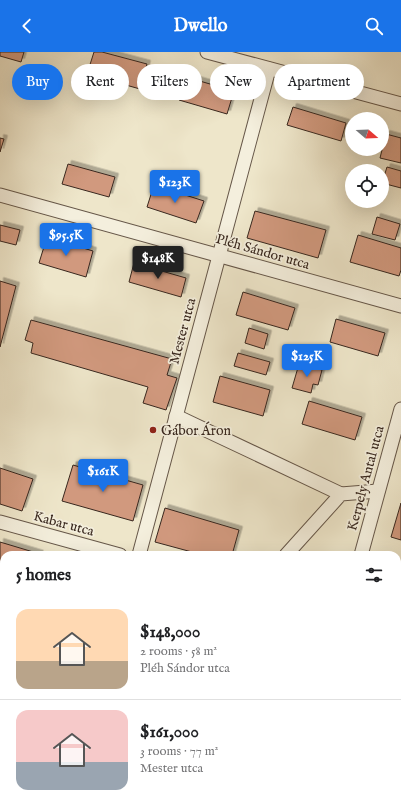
<!DOCTYPE html>
<meta charset="utf-8">
<style>
:root{--surface:#fff;--page:#f2f2f2;--text:#202124;--muted:#757577;--line:#e0e0e0;--accent:#1a73e8}
body{margin:0;font-family:"IM FELL English",serif;background:var(--page);color:var(--text);height:100vh;display:flex;flex-direction:column;font-size:15px;white-space:nowrap}
*{box-sizing:border-box;margin:0}
p{font-size:13px;color:var(--muted)}
.icon{flex:none;width:22px;height:22px;fill:none;stroke:currentColor;stroke-width:2;stroke-linecap:round;stroke-linejoin:round}
.map{position:relative;flex:1;overflow:hidden}
.side{position:absolute;left:0px;top:499px;width:401px;height:256px;display:flex;flex-direction:column;background:var(--surface);border-radius:12px 12px 0 0;box-shadow:0 4px 16px #0002}
.side>*{flex:none}
.guide{position:absolute;left:12px;top:12px;width:377px;height:36px;display:flex;gap:8px}
.needle{width:26px;rotate:109deg}
.buttons{position:absolute;left:345px;top:60px;display:grid;gap:8px}
.buttons a{display:grid;place-items:center;width:44px;height:44px;border-radius:50%;background:var(--surface);box-shadow:0 4px 16px #0002;font-size:20px}
.price{position:absolute;translate:-50% -34px;padding:0 9px;border-radius:4px;background:var(--accent);color:#fff;font-size:13px;line-height:26px;filter:drop-shadow(0 1px 2px #0008)}
.price::after{content:'';position:absolute;left:50%;top:24px;width:12px;height:9px;margin-left:-6px;background:inherit;clip-path:polygon(0 0,100% 0,50% 100%)}
.price.selected{background:#222;color:#fff}
ul{padding:0;list-style:none}
li{display:flex;align-items:center;gap:12px;height:100px;padding:0 16px}
li+li{border-top:1px solid var(--line)}
li span{display:grid;place-items:center;flex:none;width:112px;height:80px;border-radius:12px;color:#555}
li>.icon{margin-inline-start:auto}
span .icon{width:48px;height:48px;fill:#fffc;stroke-width:1}
li b{font-size:17px}
h2{display:flex;justify-content:space-between;align-items:center;height:48px;padding:0 16px;font-size:17px}
.chip{padding:0 14px;border-radius:18px;background:var(--surface);box-shadow:0 4px 16px #0002;font-size:14px;line-height:36px}
.chip.selected{background:var(--accent);color:#fff}
header{display:flex;justify-content:space-between;align-items:center;height:52px;padding:0 16px;background:var(--accent);color:#fff;font-size:18px;font-weight:700}
.map>svg:first-child{display:block}
</style>
<header><svg class="icon" aria-label="back" viewBox="0 0 24 24"><path d="M15 5l-7 7 7 7"/></svg>Dwello<svg class="icon" aria-label="search" viewBox="0 0 24 24"><circle cx="10" cy="10" r="6"/><path d="M15 15l6 6"/></svg></header>
<div class="map">
<svg width="401" height="755" viewBox="0 0 401 755">
<defs>
<filter id="shadow"><feDropShadow dx="3.5" dy="-3.5" stdDeviation="0" flood-color="#0004"/></filter>
</defs>
<rect width="100%" height="100%" fill="#eee6ca"/>
<filter id="stains"><feTurbulence type="fractalNoise" baseFrequency=".005" numOctaves="4"/><feColorMatrix values="0 0 0 0 .2 0 0 0 0 .09 0 0 0 0 .02 0 0 0 .5 -.17"/></filter>
<radialGradient id="worn" r=".72"><stop offset=".6" stop-color="#630" stop-opacity="0"/><stop offset="1" stop-color="#630" stop-opacity=".3"/></radialGradient>
<!-- building -->
<g fill="#d1997e" stroke="#38271e" filter="url(#shadow)">
<polygon points="0,0 24,0 21,10 0,4"/>
<polygon points="94,0 102,0 147,12 140,37 87,22"/>
<polygon points="186,25 234,39 227,62 179,48"/>
<polygon points="293,55 346,71 341,89 287,73"/>
<polygon points="386,82 401,86 401,111 380,106"/>
<polygon points="0,86 4,87 0,100"/>
<polygon points="68,112 115,125 109,145 62,132"/>
<polygon points="387,115 401,119 401,136 382,131"/>
<polygon points="154,133 204,149 196,171 147,155"/>
<polygon points="255,159 326,178 318,206 247,186"/>
<polygon points="377,165 400,172 395,188 372,182"/>
<polygon points="0,173 20,178 16,193 0,189"/>
<polygon points="358,183 401,196 401,218 399,224 350,210"/>
<polygon points="47,185 93,199 86,225 39,211"/>
<polygon points="134,211 186,226 181,245 129,230"/>
<polygon points="0,229 16,234 0,295"/>
<polygon points="243,240 295,256 288,278 236,263"/>
<polygon points="336,267 385,281 378,304 330,290"/>
<polygon points="31,268 172,307 167,323 177,326 166,358 143,351 148,335 31,301 33,291 25,288"/>
<polygon points="249,276 268,282 264,297 245,291"/>
<polygon points="238,301 270,310 266,323 234,314"/>
<polygon points="299,312 322,318 318,333 313,332 311,341 292,336"/>
<polygon points="220,324 270,338 263,364 213,350"/>
<polygon points="309,349 362,365 355,388 302,372"/>
<polygon points="73,413 143,433 133,469 62,449"/>
<polygon points="0,416 33,427 22,459 0,452"/>
<polygon points="401,451 401,488 391,485"/>
<polygon points="165,456 239,478 232,503 203,503 155,490"/>
<polygon points="0,490 40,502 39,503 4,503 4,530 0,529"/>
<polygon points="0,579 4,580 4,610 0,609"/>
<polygon points="397,670 401,671 401,690 397,688"/>
<polygon points="398,730 401,731 401,755 390,755 391,751 397,751"/>
<polygon points="237,751 247,751 246,755 236,755"/>
<polygon points="257,751 278,751 276,755 256,755"/>
<polygon points="300,751 312,755 299,755"/>
</g>
<g fill="none" stroke-linecap="round" stroke-linejoin="round">
<defs>
<g id="minor">
<polyline points="207,0 401,52"/>
<polyline points="0,143 401,254"/>
<polyline points="176,364 341,442"/>
<polyline points="0,470 120,503"/>
<polyline points="139,503 269,17"/>
<polyline points="286,503 341,442 378,439"/>
<polyline points="361,503 401,357"/>
<polyline points="0,679 4,681"/>
<polyline points="60,755 61,751"/>
<polyline points="291,755 292,751"/>
</g>
</defs>
<!-- minor casing -->
<use href="#minor" stroke="#665749" stroke-width="15"/>
<!-- path -->
<polyline stroke="#38271e" stroke-width="2.5" stroke-dasharray="3 2" stroke-linecap="butt" points="397,583 401,584"/>
<!-- minor -->
<use href="#minor" stroke="#f4efdd" stroke-width="13"/>
</g>
<!-- markers -->
<circle fill="#8f2418" stroke="#f4efdd" stroke-width="1.5" cx="153" cy="378" r="4"/>
<g text-anchor="middle" stroke-width="3.5" stroke-linejoin="round" paint-order="stroke">
<!-- street labels -->
<g font-size="14" fill="#38271e" stroke="#f4efdd">
<text transform="translate(263 199) rotate(16)" y="5">Pléh Sándor utca</text>
<text transform="translate(182 279) rotate(-75)" y="5">Mester utca</text>
<text transform="translate(365 426) rotate(-75)" y="5">Kerpely Antal utca</text>
<text transform="translate(64 471) rotate(15)" y="5">Kabar utca</text>
</g>
<!-- poi labels -->
<g font-size="14" fill="#38271e" stroke="#f4efdd" text-anchor="start">
<text x="161" y="383">Gábor Áron</text>
</g>
</g>
<rect width="100%" height="100%" filter="url(#stains)"/>
<rect width="100%" height="100%" fill="url(#worn)"/>
</svg>
<div class="buttons">
<a><svg class="needle" viewBox="-14 -14 28 28"><path d="M0-13l5 13h-10z" fill="#e53935"/><path d="M0 13l5-13h-10z" fill="#757577"/></svg></a>
<a><svg class="icon" aria-label="locate" viewBox="0 0 24 24"><circle cx="12" cy="12" r="6"/><path d="M12 2v4M12 18v4M2 12h4M18 12h4"/></svg></a>
</div>
<b class="price" style="left:175px;top:152px">$123K</b>
<b class="price" style="left:66px;top:205px">$95.5K</b>
<b class="price selected" style="left:158px;top:228px">$148K</b>
<b class="price" style="left:307px;top:326px">$125K</b>
<b class="price" style="left:103px;top:441px">$161K</b>
<div class="guide">
<a class="chip selected">Buy</a>
<a class="chip">Rent</a>
<a class="chip">Filters</a>
<a class="chip">New</a>
<a class="chip">Apartment</a>
</div>
<section class="side">
<h2>5 homes<svg class="icon" aria-label="filters" viewBox="0 0 24 24"><path d="M4 7h16M4 17h16"/><circle cx="9" cy="7" r="2"/><circle cx="15" cy="17" r="2"/></svg></h2>
<ul>
<li><span style="background:linear-gradient(#ffd9b3 65%,#b9a48a 0)"><svg class="icon" aria-label="home" viewBox="0 0 24 24"><path d="M3 11l9-7 9 7M6 9v11h12V9"/></svg></span><div><b>$148,000</b><p>2 rooms · 58 m²</p><p>Pléh Sándor utca</p></div></li>
<li><span style="background:linear-gradient(#f6c9c9 65%,#9aa5b1 0)"><svg class="icon" aria-label="home" viewBox="0 0 24 24"><path d="M3 11l9-7 9 7M6 9v11h12V9"/></svg></span><div><b>$161,000</b><p>3 rooms · 77 m²</p><p>Mester utca</p></div></li>
</ul>
</section>
</div>
